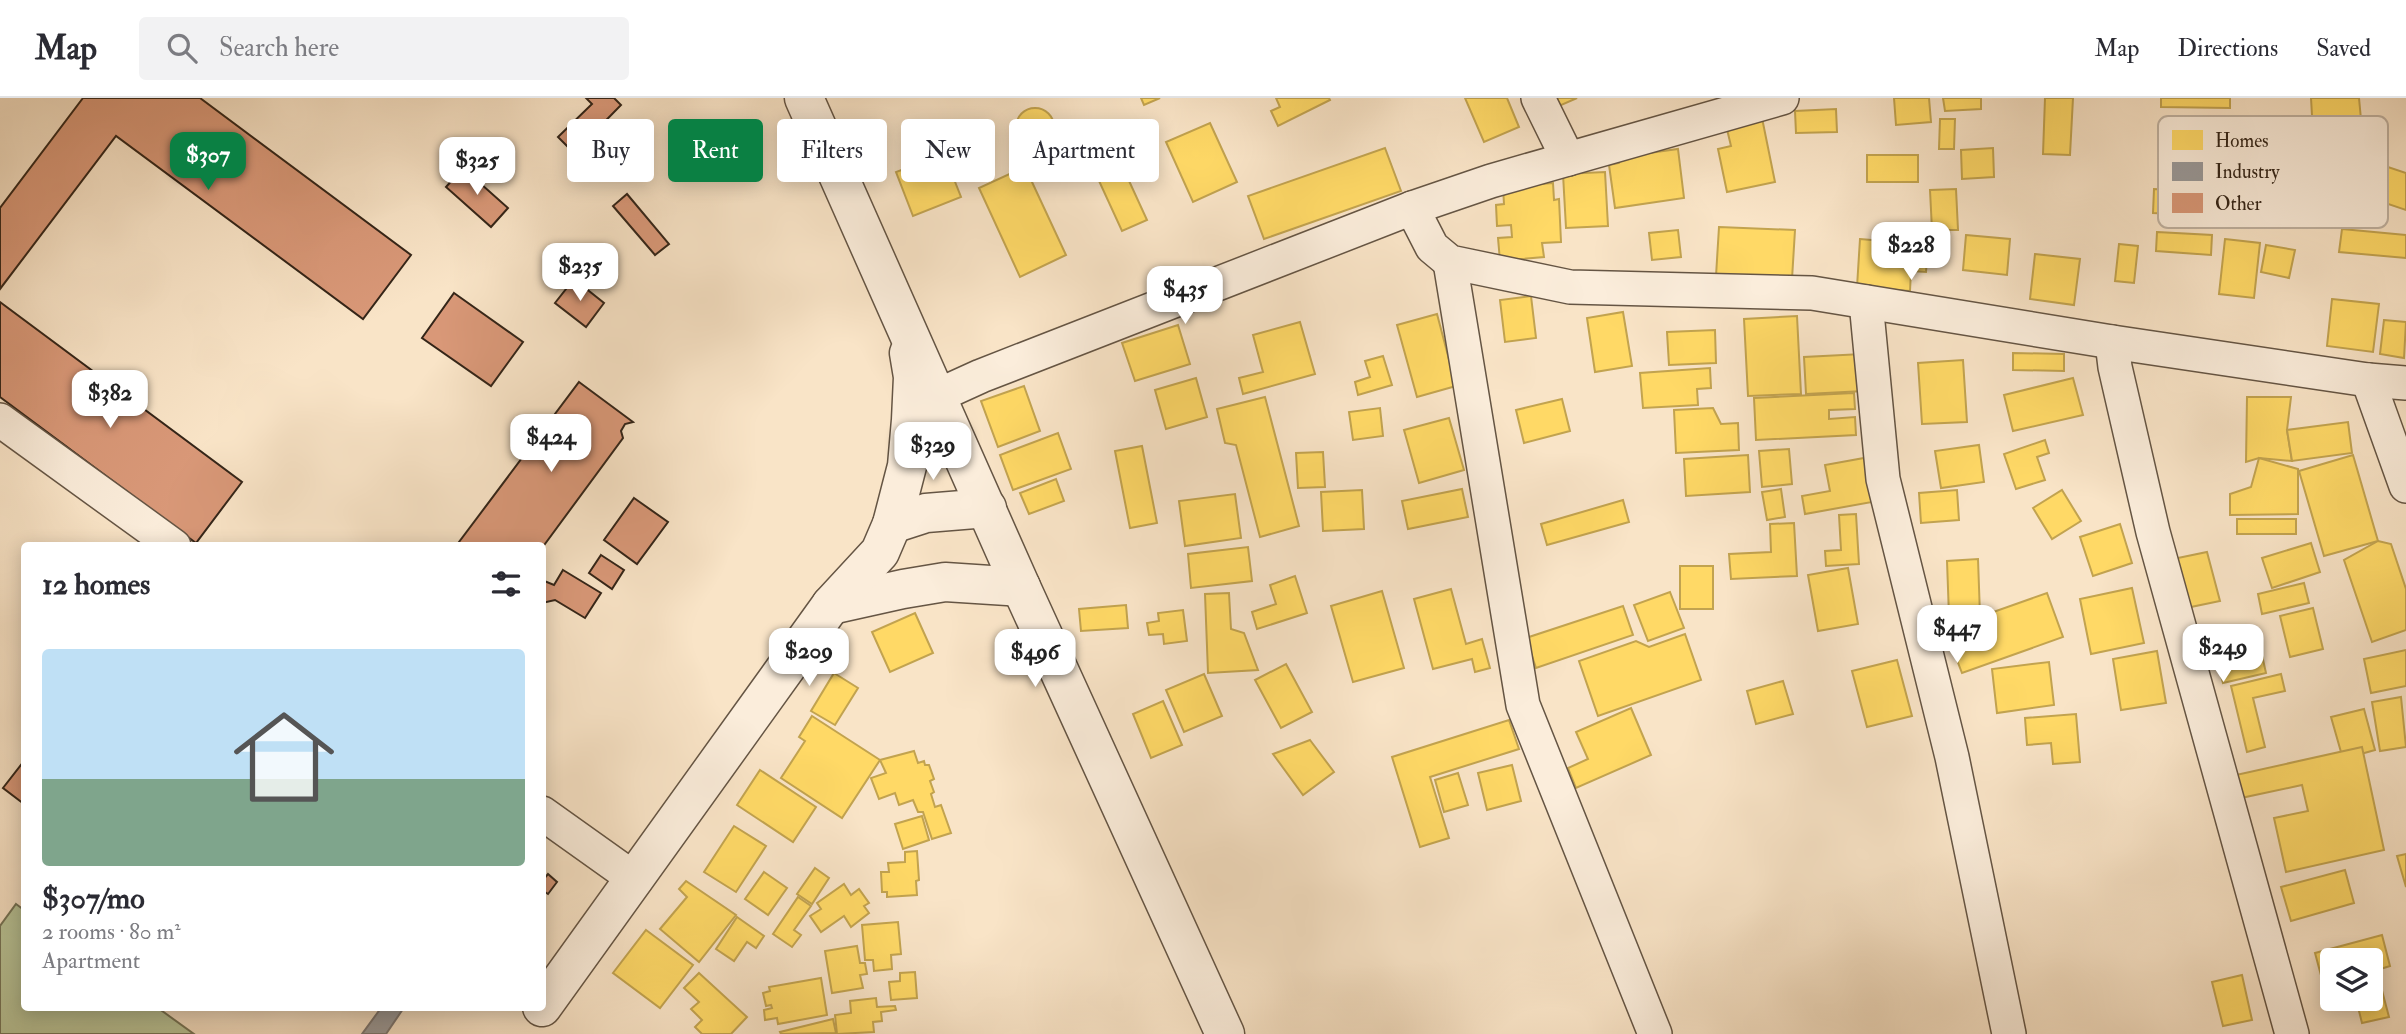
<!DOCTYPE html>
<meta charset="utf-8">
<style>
:root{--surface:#fff;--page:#f2f2f3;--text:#2b2b33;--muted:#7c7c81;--line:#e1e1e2;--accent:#0b8043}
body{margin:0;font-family:"IM FELL Double Pica",serif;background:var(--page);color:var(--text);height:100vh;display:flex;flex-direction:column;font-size:26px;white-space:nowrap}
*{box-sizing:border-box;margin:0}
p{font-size:23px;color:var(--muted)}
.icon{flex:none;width:38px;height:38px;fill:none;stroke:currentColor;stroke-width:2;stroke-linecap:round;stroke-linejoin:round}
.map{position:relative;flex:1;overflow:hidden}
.side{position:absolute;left:21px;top:444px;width:525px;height:469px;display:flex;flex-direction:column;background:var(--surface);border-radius:7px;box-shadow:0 4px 18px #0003}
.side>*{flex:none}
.top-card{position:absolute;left:567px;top:21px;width:665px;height:63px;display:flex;gap:14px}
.controls{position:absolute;left:2320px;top:850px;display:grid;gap:14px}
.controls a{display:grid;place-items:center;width:63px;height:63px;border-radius:7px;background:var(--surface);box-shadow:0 4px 18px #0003;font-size:35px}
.price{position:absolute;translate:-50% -60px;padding:0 16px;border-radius:14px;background:#fff;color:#222;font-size:23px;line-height:46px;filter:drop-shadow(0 2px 4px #0008)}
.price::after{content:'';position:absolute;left:50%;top:42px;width:21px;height:16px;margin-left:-10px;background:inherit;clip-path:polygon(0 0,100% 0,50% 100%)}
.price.on{background:var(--accent);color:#fff}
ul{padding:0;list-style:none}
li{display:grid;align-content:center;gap:14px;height:371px;padding:0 21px}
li+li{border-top:2px solid var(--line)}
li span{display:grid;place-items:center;height:217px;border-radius:7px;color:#555}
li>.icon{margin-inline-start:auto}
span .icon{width:126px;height:126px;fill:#fffc;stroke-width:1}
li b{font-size:30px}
h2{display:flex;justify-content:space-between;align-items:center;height:84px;padding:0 21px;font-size:30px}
.tag{padding:0 24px;border-radius:7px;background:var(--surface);box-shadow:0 4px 18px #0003;font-size:24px;line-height:63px}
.tag.on{background:var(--accent);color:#fff}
header{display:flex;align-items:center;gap:42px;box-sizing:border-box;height:98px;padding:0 35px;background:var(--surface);border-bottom:2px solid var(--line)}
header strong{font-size:33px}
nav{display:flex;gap:38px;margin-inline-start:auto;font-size:24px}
.search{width:490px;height:63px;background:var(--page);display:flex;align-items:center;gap:18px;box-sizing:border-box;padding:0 24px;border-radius:7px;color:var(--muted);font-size:26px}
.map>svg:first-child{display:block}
</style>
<header>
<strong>Map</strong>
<div class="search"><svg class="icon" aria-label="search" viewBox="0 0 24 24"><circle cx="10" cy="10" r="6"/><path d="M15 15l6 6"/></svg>Search here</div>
<nav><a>Map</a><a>Directions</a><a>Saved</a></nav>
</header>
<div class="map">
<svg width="2406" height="936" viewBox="0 0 2406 936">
<rect width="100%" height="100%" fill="#f9e4c7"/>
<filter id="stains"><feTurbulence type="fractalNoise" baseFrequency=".00286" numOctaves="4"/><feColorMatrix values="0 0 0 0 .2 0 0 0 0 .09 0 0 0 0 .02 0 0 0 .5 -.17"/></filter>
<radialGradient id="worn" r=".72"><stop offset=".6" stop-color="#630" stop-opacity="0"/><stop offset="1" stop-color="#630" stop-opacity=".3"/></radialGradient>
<!-- green -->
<polygon fill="#b9c599" stroke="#767558" stroke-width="2" points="16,806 24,812 24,910 158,910 194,936 0,936 0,828"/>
<!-- homes -->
<g fill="#ffd966" stroke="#c2a34f" stroke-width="2">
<polygon points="1141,0 1160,0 1144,7"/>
<polygon points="1276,0 1329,0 1330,2 1278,28 1271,13 1280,9"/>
<polygon points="1465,0 1507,0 1519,29 1484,44"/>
<polygon points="1556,0 1577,0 1559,8"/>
<polygon points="1894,0 1929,0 1931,24 1896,27"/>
<polygon points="1943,0 1981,0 1981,11 1945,13"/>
<polygon points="2045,0 2073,0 2070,57 2043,56"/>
<polygon points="2161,0 2230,0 2230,10 2161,9"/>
<polygon points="2311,0 2359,0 2362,32 2313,35"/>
<circle cx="1035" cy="29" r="19"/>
<polygon points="1836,11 1837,34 1796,35 1795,13"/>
<polygon points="1762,20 1775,84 1727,94 1718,51 1731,48 1726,27"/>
<polygon points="1940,21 1955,21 1954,51 1939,51"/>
<polygon points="1210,25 1237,84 1193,104 1166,44"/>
<polygon points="2201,34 2226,35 2223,109 2198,108 2198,117 2153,115 2154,91 2198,93"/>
<polygon points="1385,50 1401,93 1264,141 1248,98"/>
<polygon points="1993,50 1994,79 1962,81 1961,52"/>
<polygon points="1678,51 1684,100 1615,110 1609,67 1619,65 1620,59"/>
<polygon points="944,56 961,99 913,118 896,74"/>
<rect x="1867" y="57" width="51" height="27"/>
<polygon points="2361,60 2406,75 2406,112 2350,93"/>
<polygon points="1119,61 1147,122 1122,133 1094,72"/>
<polygon points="1025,69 1066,157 1020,179 979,90"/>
<polygon points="1605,74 1608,128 1566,130 1563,76"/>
<polygon points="1553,85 1554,102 1559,101 1561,144 1542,145 1544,159 1500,163 1498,140 1512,139 1511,127 1497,128 1496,107 1504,106 1503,89"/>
<polygon points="1956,91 1958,132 1932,132 1930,92"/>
<polygon points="1719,129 1795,132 1792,181 1716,178"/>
<polygon points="2342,131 2406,137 2406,160 2339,154"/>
<polygon points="1678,132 1681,159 1652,162 1649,135"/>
<polygon points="2157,134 2212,137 2211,157 2156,153"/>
<polygon points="1966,137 2010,141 2007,177 1963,172"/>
<polygon points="1860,141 1928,147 1926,174 1911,173 1910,193 1857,189"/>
<polygon points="2225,141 2260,145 2254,200 2219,196"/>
<polygon points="2119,146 2138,148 2134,185 2115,183"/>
<polygon points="2266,147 2295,152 2289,180 2261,174"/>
<polygon points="2035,156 2080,161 2074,207 2030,201"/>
<polygon points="1531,198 1536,240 1505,244 1500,202"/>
<polygon points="2332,201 2379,206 2373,254 2327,248"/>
<polygon points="1623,214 1632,268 1595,274 1587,220"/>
<polygon points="1437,216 1456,288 1417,299 1397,227"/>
<polygon points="1797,218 1801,296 1748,298 1744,221"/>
<polygon points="2384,222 2406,224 2404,260 2380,256"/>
<polygon points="1300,224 1315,276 1243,296 1239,280 1263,274 1253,237"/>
<polygon points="1178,227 1190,266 1135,283 1122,245"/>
<polygon points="1715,232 1716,265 1669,267 1667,234"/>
<polygon points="2013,255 2064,256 2064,273 2013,272"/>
<polygon points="1862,256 1864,293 1806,296 1804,259"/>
<polygon points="1383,258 1392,287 1358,297 1355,284 1370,279 1365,263"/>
<polygon points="1963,262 1967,324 1922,326 1918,265"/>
<polygon points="1710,270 1711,290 1697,291 1698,307 1643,310 1640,275"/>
<polygon points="1196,280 1207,319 1166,331 1155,292"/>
<polygon points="2073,280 2083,317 2013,333 2004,297"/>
<polygon points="1024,288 1040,333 998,349 981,303"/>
<polygon points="1854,295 1855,311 1829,312 1829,321 1855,319 1856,337 1756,342 1754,300"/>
<polygon points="1265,299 1299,428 1260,439 1236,347 1225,345 1217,311"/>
<polygon points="2247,299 2291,299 2287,332 2292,363 2259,360 2246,364"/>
<polygon points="1562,301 1570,333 1524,345 1516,312"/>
<polygon points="1380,310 1383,338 1353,342 1349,314"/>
<polygon points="1713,310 1721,326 1738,325 1739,352 1676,355 1674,312"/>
<polygon points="1449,320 1464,372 1419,385 1404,332"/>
<polygon points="2348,324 2352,355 2292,363 2287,332"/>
<polygon points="1058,335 1071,371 1013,392 1000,357"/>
<polygon points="2045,342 2049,355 2037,359 2045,382 2016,391 2004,356"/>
<polygon points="1979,347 1984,384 1941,390 1935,353"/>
<polygon points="1142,348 1157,425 1130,430 1115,353"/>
<polygon points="1789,351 1792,386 1762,389 1759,353"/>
<polygon points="1323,354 1325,389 1298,390 1296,355"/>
<polygon points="1748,357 1750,394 1686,398 1684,361"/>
<polygon points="2353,357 2378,443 2324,458 2299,373"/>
<polygon points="1864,360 1872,404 1805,416 1802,398 1830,393 1825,367"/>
<polygon points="2259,360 2298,371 2298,416 2230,417 2230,396 2251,389"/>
<polygon points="1056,381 1064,403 1029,416 1020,395"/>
<polygon points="1462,391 1468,419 1408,431 1402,403"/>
<polygon points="1781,391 1785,419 1767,422 1762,394"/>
<polygon points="1362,392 1364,431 1323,433 1321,394"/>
<polygon points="1957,392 1959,422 1921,425 1919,395"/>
<polygon points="2062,392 2081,423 2052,441 2033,410"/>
<polygon points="1235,396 1241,440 1185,448 1179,403"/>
<polygon points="1623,402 1629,424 1547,447 1541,426"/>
<polygon points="1856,416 1859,466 1826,468 1825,453 1841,452 1839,417"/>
<rect x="2237" y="421" width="59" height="15"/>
<polygon points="1794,425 1797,478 1731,481 1729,456 1771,454 1770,426"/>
<polygon points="2120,426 2132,465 2093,478 2080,439"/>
<polygon points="2378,443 2391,446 2406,491 2406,532 2372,544 2344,462"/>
<polygon points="2311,445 2320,474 2272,490 2262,460"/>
<polygon points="1248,449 1252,483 1191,490 1188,456"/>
<polygon points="2207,454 2220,503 2186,510 2173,461"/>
<polygon points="1978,461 1980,517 1949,518 1947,463"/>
<rect x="1680" y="468" width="33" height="43"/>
<polygon points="1848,470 1858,526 1818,533 1808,477"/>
<polygon points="1295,478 1307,515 1257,531 1252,514 1276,506 1270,487"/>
<polygon points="2304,485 2309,505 2262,516 2258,496"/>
<polygon points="2132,490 2144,545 2091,556 2080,501"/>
<polygon points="1451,491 1466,546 1482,541 1490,570 1475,574 1472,561 1433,571 1414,501"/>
<polygon points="1382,493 1404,570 1353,584 1331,508"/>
<polygon points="1670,494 1684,530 1648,543 1634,507"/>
<polygon points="1229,495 1231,531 1244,535 1258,572 1208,575 1205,496"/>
<polygon points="2047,495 2063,539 1962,575 1945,531"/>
<polygon points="1126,507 1128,530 1081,533 1079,511"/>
<polygon points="1623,508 1633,537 1536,570 1526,540"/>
<polygon points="2313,510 2323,551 2290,559 2280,518"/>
<polygon points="1183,512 1187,543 1164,546 1163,536 1149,537 1147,525 1159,523 1158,515"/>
<polygon points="915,515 933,555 890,574 872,534"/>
<polygon points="2256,530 2266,575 2223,585 2211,541"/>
<polygon points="1685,536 1701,582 1598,618 1579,563 1636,543 1649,549"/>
<polygon points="2406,552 2406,588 2371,595 2364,561"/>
<polygon points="2157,553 2166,605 2121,612 2113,561"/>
<polygon points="1897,562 1912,618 1867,629 1852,573"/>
<polygon points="2049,564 2054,607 1997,615 1992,571"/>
<polygon points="1286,566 1312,614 1281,630 1255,582"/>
<polygon points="834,575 858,590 835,627 811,613"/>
<polygon points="1204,576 1222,618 1184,634 1166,592"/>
<polygon points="2281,576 2285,593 2253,600 2265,649 2247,654 2231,588"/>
<polygon points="1783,583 1793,616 1756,626 1747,593"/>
<polygon points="2401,599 2406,649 2380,653 2372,604"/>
<polygon points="1163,603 1182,647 1151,660 1133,616"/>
<polygon points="1631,610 1651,657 1576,690 1568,670 1588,661 1576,634"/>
<polygon points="2364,611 2375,652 2343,661 2331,619"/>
<polygon points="2076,616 2080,664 2053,666 2051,645 2027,647 2025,620"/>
<polygon points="812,618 880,662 842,720 781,680 805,643 799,639"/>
<polygon points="1509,622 1519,651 1430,679 1449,740 1420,749 1392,659"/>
<polygon points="1310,642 1334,674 1303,697 1273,656"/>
<polygon points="2362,649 2384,752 2286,774 2274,720 2308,713 2302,687 2241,700 2236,677"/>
<polygon points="914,653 918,665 924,663 925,667 929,667 934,681 930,683 934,694 931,696 935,709 941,707 951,735 932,741 923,714 918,714 913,702 899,707 895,695 879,701 871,680 886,675 880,662"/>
<polygon points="1512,667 1521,703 1487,712 1478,675"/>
<polygon points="760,672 816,709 793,744 737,707"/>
<polygon points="1458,675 1468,707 1444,714 1435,682"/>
<polygon points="922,718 929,742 903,751 895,726"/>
<polygon points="734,728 766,748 736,794 704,774"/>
<polygon points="917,753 919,782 916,783 917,797 887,799 887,794 882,794 881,774 889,774 888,765 905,764 905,754"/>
<polygon points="2406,756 2406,789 2397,758"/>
<polygon points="815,770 829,780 812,806 797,796"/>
<polygon points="2345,772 2354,805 2291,823 2281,789"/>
<polygon points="764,774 787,790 768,817 745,801"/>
<polygon points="686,783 736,817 699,864 660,831 687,799 679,791"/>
<polygon points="844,786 851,797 859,791 869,805 864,808 869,815 851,829 844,818 821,834 810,818 821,811 817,805"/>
<polygon points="798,799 811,808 794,832 801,837 792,849 773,836"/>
<polygon points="737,819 764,838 756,850 747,844 734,863 716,851"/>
<polygon points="898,824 901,856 891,857 892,871 874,873 873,862 865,862 862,827"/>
<polygon points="646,832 693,867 660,910 613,875"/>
<polygon points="2382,837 2390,868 2371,874 2371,863 2333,863 2333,878 2322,881 2315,855"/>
<polygon points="857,848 860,865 865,865 867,876 860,877 863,890 832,895 825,853"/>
<polygon points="915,874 917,900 891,902 889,884 900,883 900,875"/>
<polygon points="699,875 747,919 731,936 702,936 695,929 702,922 691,911 699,904 684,890"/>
<polygon points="2242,877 2252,922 2223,928 2212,884"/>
<polygon points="821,880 827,917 778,926 777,920 765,922 764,912 772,910 771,907 766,908 763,895 770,893 769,889"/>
<polygon points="2380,885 2389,919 2362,925 2356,901 2371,901 2371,887"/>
<polygon points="876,900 877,909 895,908 896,912 881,914 882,923 873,924 874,934 837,936 835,917 851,915 850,903"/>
<polygon points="833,921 836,935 781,936 780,934"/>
</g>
<!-- industry -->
<polygon fill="#999" stroke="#7b7672" stroke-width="2" points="381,910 403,911 386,936 362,936"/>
<!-- building -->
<g fill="#d99878" stroke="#342518" stroke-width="2">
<polygon points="83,0 200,0 411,157 363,221 116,38 0,191 0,110"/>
<polygon points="586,0 614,0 621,7 574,55 558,39 592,6"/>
<polygon points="463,70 508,110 491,129 446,89"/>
<polygon points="627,96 669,146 655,157 613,108"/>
<polygon points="574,181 604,205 586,229 555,205"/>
<polygon points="454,195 523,244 491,288 422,240"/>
<polygon points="0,204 242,384 196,445 0,299"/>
<polygon points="579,284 633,324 625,326 621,333 623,340 542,450 542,448 456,448"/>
<polygon points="634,400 668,424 637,466 604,442"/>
<polygon points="601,457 624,472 612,491 589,475"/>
<polygon points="563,472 601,495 585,520 555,502 542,505 542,482 554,487"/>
<polygon points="24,663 24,706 3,690"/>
<polygon points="548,776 557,784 548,796 542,792 542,783"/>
</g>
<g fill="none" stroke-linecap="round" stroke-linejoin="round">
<defs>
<g id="minor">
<polyline points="1538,0 1568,61"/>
<polyline points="1412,110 1432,149 1450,164 1570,189 1812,195 2112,244 2368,282 2406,285"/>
<polyline points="1450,164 1523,607 1655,936"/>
<polyline points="1866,204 1883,381 1952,659 2009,936"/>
<polyline points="2112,244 2115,269 2153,434 2292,936"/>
<polyline points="2368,282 2406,388"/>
<polyline points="937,298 981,278 1412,110 1491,83 1782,0"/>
<polyline points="0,322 174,448"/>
<polyline points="542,715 636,782"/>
</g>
<g id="tertiary">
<polyline points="804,0 1021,489 1225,936"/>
<polyline points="892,426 926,415 987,410"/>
<polyline points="831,507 903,491 945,484 1021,489"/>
<polyline points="542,909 831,507 880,454 892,426 907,368 911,322 913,279 909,255"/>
</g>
</defs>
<!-- minor casing -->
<use href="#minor" stroke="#655544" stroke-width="36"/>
<!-- tertiary casing -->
<use href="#tertiary" stroke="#655544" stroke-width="41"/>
<!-- minor -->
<use href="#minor" stroke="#fbeddb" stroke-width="33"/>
<!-- tertiary -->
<use href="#tertiary" stroke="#fbeddb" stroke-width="38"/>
</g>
<!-- legend -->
<rect x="2158" y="18" width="230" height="112" rx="10" fill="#fbeddb" stroke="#bfb1a0" stroke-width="2"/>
<rect x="2172" y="32" width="31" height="20" fill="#ffd966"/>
<rect x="2172" y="64" width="31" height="19" fill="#999"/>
<rect x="2172" y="95" width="31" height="20" fill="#d99878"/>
<g font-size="19" fill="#342518">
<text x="2215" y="49">Homes</text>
<text x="2215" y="80">Industry</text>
<text x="2215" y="112">Other</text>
</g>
<rect width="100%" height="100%" filter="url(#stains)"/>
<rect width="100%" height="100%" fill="url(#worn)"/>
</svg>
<div class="controls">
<a><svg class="icon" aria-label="layers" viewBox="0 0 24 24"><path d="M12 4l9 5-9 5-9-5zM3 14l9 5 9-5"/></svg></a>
</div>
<b class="price on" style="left:208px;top:94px">$307</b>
<b class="price" style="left:477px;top:99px">$325</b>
<b class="price" style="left:1911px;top:184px">$228</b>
<b class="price" style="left:580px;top:205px">$235</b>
<b class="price" style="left:1185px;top:228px">$435</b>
<b class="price" style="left:110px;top:332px">$382</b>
<b class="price" style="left:551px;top:376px">$424</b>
<b class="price" style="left:933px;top:384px">$329</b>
<b class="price" style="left:1957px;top:567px">$447</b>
<b class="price" style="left:2223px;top:586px">$249</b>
<b class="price" style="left:809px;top:590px">$209</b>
<b class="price" style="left:1035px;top:591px">$496</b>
<div class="top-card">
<a class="tag">Buy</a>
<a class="tag on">Rent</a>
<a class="tag">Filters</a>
<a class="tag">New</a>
<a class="tag">Apartment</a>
</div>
<section class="side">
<h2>12 homes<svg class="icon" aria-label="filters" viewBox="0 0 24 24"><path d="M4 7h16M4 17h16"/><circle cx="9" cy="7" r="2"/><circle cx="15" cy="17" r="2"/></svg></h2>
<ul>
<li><span style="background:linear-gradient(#bfe0f5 60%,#7fa58c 0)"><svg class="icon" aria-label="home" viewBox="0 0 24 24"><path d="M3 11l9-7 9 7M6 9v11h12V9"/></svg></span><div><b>$307/mo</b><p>2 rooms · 80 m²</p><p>Apartment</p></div></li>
</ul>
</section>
</div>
